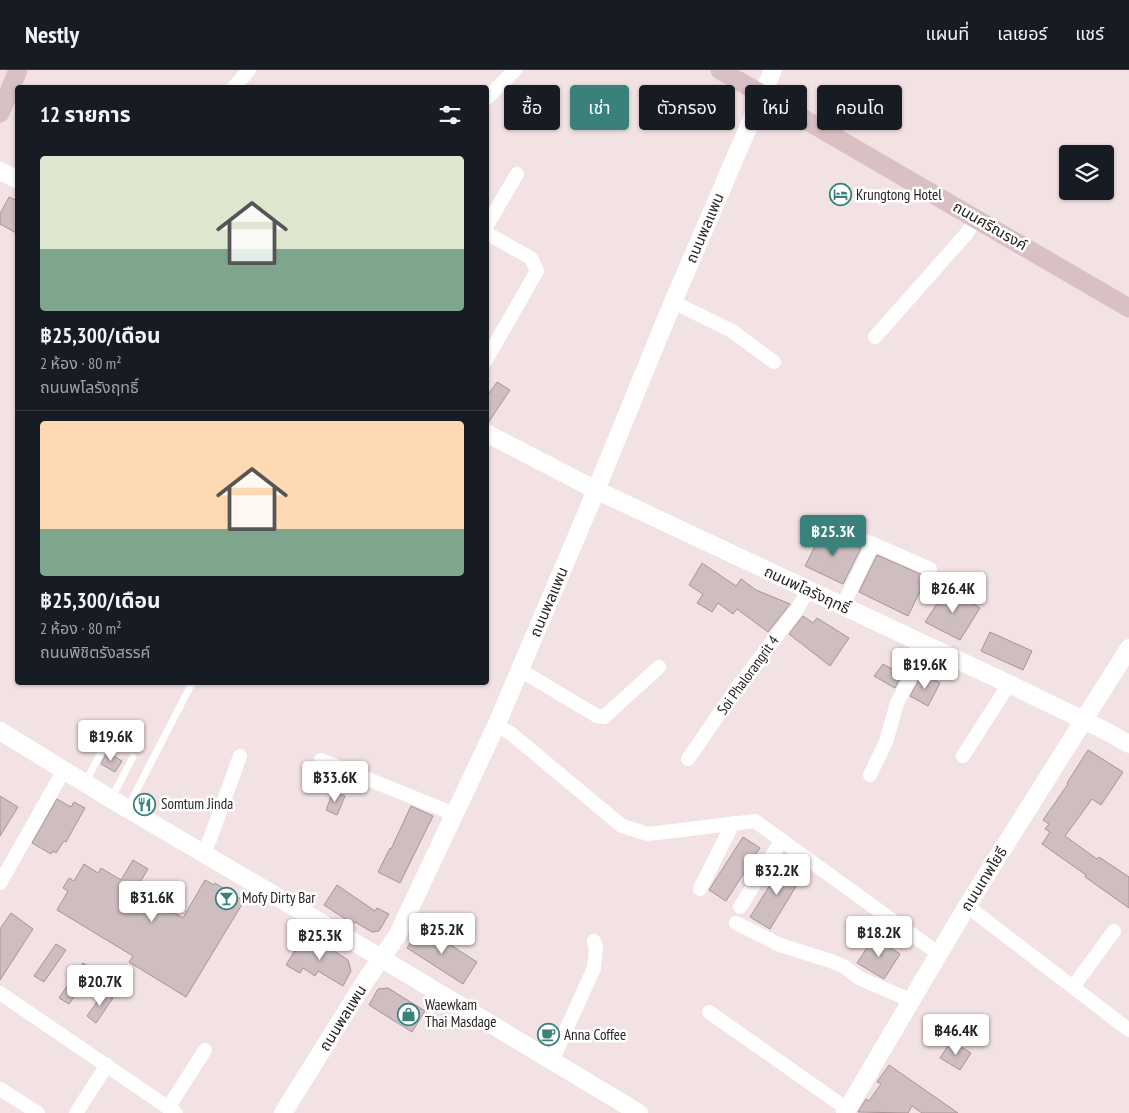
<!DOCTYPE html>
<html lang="th">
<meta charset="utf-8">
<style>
:root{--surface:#171b24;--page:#242831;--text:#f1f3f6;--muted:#9ea1a6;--line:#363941;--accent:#3a817c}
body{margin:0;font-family:"PT Sans Narrow","Noto Sans Thai",sans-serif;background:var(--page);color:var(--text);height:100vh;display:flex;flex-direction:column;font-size:19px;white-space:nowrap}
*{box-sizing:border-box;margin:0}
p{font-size:16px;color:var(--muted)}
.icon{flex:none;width:28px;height:28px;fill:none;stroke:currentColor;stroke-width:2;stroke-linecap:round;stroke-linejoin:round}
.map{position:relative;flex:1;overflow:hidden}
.sheet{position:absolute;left:15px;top:15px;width:474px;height:600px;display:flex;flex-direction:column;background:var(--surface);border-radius:5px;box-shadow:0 1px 4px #0004}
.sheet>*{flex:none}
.hud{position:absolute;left:504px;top:15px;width:475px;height:45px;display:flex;gap:10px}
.fabs{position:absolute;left:1059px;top:75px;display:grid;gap:10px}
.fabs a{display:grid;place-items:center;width:55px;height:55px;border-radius:5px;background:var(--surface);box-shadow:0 1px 4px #0004;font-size:25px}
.price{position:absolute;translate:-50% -42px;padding:0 11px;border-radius:5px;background:#fff;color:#222;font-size:16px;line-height:32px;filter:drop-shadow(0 1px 2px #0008)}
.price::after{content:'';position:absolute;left:50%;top:30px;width:15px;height:11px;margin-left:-8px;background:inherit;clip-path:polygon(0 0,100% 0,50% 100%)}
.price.on{background:var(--accent);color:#fff}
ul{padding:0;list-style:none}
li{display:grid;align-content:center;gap:10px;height:265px;padding:0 25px}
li+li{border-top:1px solid var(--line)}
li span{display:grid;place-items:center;height:155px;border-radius:5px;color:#555}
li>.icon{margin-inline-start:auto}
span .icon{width:90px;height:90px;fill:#fffc;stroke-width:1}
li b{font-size:21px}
h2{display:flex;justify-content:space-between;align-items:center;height:60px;padding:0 25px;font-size:21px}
.chip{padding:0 18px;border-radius:5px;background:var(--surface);box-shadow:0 1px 4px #0004;font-size:18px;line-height:45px}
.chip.on{background:var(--accent);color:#fff}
header{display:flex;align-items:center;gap:30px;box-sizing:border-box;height:70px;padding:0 25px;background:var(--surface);border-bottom:1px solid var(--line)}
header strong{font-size:24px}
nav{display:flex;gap:28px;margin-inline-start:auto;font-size:18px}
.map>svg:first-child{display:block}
</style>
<header>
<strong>Nestly</strong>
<nav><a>แผนที่</a><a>เลเยอร์</a><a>แชร์</a></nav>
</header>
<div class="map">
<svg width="1129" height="1043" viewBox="0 0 1129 1043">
<rect width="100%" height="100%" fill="#f3e2e4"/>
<!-- building -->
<g fill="#cfbec0" stroke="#a59597">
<polygon points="9,127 18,131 18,164 0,154 0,144"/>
<polygon points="497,312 510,320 488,353 486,352 486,328"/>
<polygon points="823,460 861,478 843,514 805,496"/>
<polygon points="877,485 927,507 908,546 859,522"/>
<polygon points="702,493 736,516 741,509 756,520 790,534 768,562 737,539 733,544 718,533 712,542 697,533 703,524 689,515"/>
<polygon points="948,517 980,538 960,570 925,552"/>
<polygon points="803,546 813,553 817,548 849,568 830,596 789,564"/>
<polygon points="990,562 1032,581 1023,600 981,581"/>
<polygon points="902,589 908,592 895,618 874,606 883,594 894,600"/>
<polygon points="923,603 940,613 928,636 910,626"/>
<polygon points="1088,680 1123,702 1101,735 1092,729 1065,766 1097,789 1099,787 1129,807 1129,838 1085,807 1086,805 1042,774 1050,762 1045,759 1049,754 1043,750 1068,714 1067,713"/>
<polygon points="107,682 122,691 115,702 101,694"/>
<polygon points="333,722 345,726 337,745 326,740"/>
<polygon points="0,726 18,737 0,766"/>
<polygon points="57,729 71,737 74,732 85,738 66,772 64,771 56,783 53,781 51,784 32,773"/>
<polygon points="411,736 433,746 400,813 378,802 390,778 391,779"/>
<polygon points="743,767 760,778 726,831 709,820"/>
<polygon points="133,790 148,799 136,819 183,848 205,810 214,815 215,813 244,831 186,927 129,892 133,886 57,840 68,821 63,818 69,808 74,811 84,794 98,803 101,798 121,810"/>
<polygon points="784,793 803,805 770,859 750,847"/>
<polygon points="337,815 375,841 377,838 389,844 379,861 372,862 355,852 353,854 324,835"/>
<polygon points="11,843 33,859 0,910 0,859"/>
<polygon points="421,856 477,892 463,914 407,878"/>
<polygon points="305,864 318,872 319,871 348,890 351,901 343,916 318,901 315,906 303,898 300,903 286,895"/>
<polygon points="874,867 900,884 884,909 857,893"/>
<polygon points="56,874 66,880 44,912 34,906"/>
<polygon points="83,893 92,899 69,934 59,928"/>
<polygon points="388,918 425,941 412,962 369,935 378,919"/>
<polygon points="104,922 113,928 96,953 87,946"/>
<polygon points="951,971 971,983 960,1000 940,988"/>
<polygon points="889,995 958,1043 922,1043 912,1036 908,1043 858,1042 866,1029 869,1031 881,1014 877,1012"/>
</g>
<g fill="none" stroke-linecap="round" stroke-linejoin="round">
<!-- service -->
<g stroke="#fff" stroke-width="7">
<polyline points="85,713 107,671"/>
<polyline points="111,729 133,687"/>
<polyline points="127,739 191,615"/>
</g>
<!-- minor -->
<g stroke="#fff" stroke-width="14">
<polyline points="233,18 249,0"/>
<polyline points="486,29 515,0"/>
<polyline points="486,157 517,104"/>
<polyline points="486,163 531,188 537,201 486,290"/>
<polyline points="673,232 732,261 774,292"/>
<polyline points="875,267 967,163 976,148"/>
<polyline points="829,454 873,474 842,537"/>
<polyline points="873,474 930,499"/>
<polyline points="520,600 597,646 604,647 659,597"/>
<polyline points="496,656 509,662 622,756 648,764 755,751 939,884"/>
<polyline points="963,686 1009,614"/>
<polyline points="688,689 739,615 798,538 807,521"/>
<polyline points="321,690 454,744"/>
<polyline points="870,705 886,672 897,633 927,576"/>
<polyline points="203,783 210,769 240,686"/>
<polyline points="0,813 64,700"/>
<polyline points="700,819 733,753"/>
<polyline points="967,836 1129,960"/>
<polyline points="740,837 782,770"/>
<polyline points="736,853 780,875 831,891 845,897 859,908 912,931"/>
<polyline points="1073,917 1114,861"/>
<polyline points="0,923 176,1043"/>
<polyline points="709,942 847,1039"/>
<polyline points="552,991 594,898 596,878 594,871"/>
<polyline points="0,1019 38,1043"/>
<polyline points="168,1038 205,980"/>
<polyline points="76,1043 107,995"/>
</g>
<!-- tertiary -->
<g stroke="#fff" stroke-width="18">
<polyline points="0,101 18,110"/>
<polyline points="486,363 596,420 1009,614 1102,659 1129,674"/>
<polyline points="0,661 111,729 359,875 639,1043"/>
<polyline points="283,1043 366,910 397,866 496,656 587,442 673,232 773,0"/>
<polyline points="845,1043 967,836 1129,578"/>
</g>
<!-- secondary -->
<g stroke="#d9c0c4" stroke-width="19">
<polyline points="720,0 1129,238"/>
<polyline points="0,43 18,0"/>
</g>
</g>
<!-- icons -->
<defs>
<symbol id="hotel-ring" viewBox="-11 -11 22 22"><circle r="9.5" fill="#fff" stroke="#3a817c" stroke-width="1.5"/><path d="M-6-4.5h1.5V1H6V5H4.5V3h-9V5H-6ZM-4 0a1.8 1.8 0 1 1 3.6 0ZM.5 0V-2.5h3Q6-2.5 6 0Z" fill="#3a817c"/></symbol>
<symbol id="restaurant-ring" viewBox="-11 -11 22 22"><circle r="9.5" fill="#fff" stroke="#3a817c" stroke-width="1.5"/><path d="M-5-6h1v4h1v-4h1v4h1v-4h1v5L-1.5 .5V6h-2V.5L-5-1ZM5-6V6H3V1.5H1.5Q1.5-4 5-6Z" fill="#3a817c"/></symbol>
<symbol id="bar-ring" viewBox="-11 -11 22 22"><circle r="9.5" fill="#fff" stroke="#3a817c" stroke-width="1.5"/><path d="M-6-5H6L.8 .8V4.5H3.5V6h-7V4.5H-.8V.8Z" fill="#3a817c"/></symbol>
<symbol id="shop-ring" viewBox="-11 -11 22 22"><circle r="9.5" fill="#fff" stroke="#3a817c" stroke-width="1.5"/><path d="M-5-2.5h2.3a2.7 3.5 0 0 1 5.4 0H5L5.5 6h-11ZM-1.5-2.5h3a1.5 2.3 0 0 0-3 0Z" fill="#3a817c"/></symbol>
<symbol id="cafe-ring" viewBox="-11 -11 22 22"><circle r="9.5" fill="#fff" stroke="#3a817c" stroke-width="1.5"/><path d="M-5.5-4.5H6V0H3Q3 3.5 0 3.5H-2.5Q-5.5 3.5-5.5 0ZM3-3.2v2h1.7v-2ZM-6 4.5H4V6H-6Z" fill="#3a817c"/></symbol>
</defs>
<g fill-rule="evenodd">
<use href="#hotel-ring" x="828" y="112" width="25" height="25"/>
<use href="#restaurant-ring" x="132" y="722" width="25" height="25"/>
<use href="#bar-ring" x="214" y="816" width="25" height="25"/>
<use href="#shop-ring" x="396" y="932" width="25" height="25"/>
<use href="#cafe-ring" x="536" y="952" width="25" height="25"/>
</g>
<g text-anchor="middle" stroke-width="5" stroke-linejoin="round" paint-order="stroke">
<!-- poi labels -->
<g font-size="15" fill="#292223" stroke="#fff" text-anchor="start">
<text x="856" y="130">Krungtong Hotel</text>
<text x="161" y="739">Somtum Jinda</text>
<text x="242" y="833">Mofy Dirty Bar</text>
<text x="425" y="940">Waewkam<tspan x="425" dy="17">Thai Masdage</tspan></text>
<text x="564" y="970">Anna Coffee</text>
</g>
<!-- street labels -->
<g font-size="15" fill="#292223" stroke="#fff">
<text transform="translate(990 156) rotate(30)" y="5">ถนนศรีณรงค์</text>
<text transform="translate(705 158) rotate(-67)" y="5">ถนนพลแพน</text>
<text transform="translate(807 520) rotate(25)" y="5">ถนนพโลรังฤทธิ์</text>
<text transform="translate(549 532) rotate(-67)" y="5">ถนนพลแพน</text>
<text transform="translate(748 605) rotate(-54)" y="5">Soi Phalorangrit 4</text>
<text transform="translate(984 809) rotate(-58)" y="5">ถนนเทพโยธี</text>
<text transform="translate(343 948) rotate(-58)" y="5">ถนนพลแพน</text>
</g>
</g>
</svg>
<div class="fabs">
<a><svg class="icon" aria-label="layers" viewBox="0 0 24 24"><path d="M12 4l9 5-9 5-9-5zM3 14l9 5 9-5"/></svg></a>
</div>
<b class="price on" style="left:833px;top:487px">฿25.3K</b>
<b class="price" style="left:953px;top:544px">฿26.4K</b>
<b class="price" style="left:925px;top:620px">฿19.6K</b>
<b class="price" style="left:111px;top:692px">฿19.6K</b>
<b class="price" style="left:335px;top:733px">฿33.6K</b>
<b class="price" style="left:777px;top:826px">฿32.2K</b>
<b class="price" style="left:152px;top:853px">฿31.6K</b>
<b class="price" style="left:442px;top:885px">฿25.2K</b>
<b class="price" style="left:879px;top:888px">฿18.2K</b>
<b class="price" style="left:320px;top:891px">฿25.3K</b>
<b class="price" style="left:100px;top:937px">฿20.7K</b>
<b class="price" style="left:956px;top:986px">฿46.4K</b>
<div class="hud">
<a class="chip">ซื้อ</a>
<a class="chip on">เช่า</a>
<a class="chip">ตัวกรอง</a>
<a class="chip">ใหม่</a>
<a class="chip">คอนโด</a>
</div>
<section class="sheet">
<h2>12 รายการ<svg class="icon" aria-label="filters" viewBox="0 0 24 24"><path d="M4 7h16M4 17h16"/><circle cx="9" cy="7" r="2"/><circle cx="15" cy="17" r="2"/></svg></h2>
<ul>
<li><span style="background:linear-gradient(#dfe7d0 60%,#7fa58c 0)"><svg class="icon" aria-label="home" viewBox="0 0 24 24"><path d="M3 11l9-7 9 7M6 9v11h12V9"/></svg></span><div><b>฿25,300/เดือน</b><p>2 ห้อง · 80 m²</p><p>ถนนพโลรังฤทธิ์</p></div></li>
<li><span style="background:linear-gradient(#ffd9b3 70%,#7fa58c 0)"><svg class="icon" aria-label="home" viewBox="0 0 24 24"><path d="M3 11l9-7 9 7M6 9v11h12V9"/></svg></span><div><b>฿25,300/เดือน</b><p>2 ห้อง · 80 m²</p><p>ถนนพิชิตรังสรรค์</p></div></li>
</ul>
</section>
</div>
